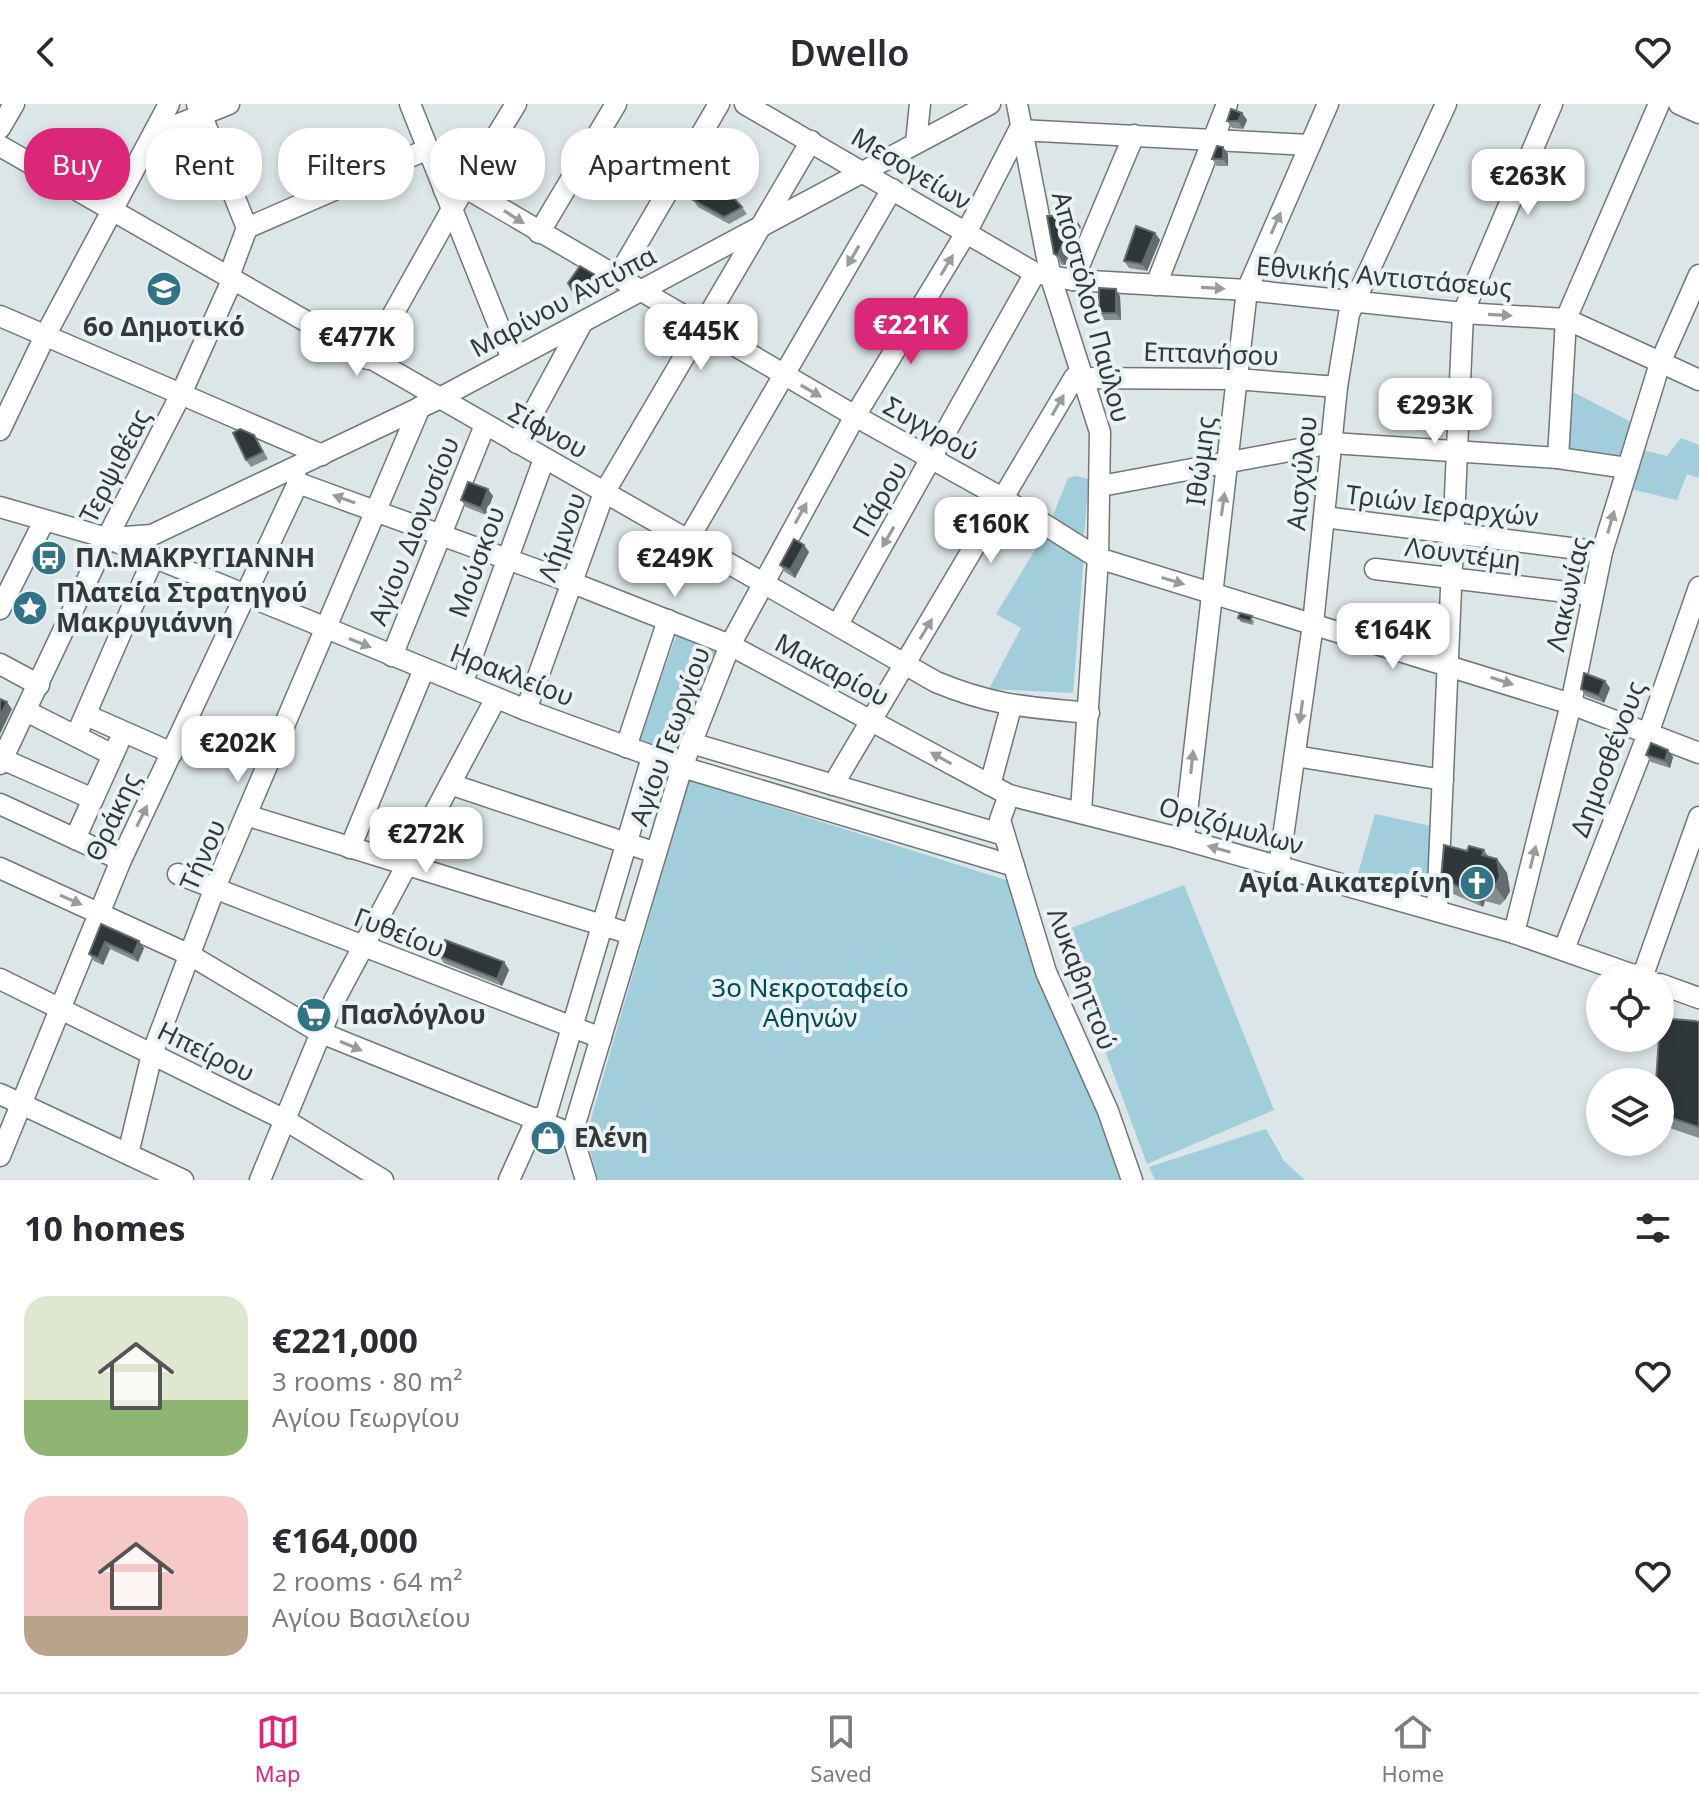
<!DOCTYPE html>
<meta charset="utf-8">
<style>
:root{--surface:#fff;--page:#f2f2f3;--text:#2b2b33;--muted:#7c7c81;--line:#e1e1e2;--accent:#db2777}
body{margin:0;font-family:"Noto Sans",sans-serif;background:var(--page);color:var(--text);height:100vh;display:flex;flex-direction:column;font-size:30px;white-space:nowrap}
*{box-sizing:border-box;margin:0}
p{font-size:26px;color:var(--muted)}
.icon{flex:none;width:44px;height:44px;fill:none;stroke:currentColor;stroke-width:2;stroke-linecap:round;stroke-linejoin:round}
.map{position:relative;height:1076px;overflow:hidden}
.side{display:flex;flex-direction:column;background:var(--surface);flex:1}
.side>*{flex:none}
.guide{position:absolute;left:24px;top:24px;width:800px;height:72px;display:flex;gap:16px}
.fabs{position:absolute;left:1586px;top:860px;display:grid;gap:16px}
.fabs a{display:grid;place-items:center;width:88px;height:88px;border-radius:50%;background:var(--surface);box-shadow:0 4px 12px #0003;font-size:40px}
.price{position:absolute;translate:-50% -68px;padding:0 18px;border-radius:16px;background:#fff;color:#222;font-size:26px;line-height:52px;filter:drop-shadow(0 2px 4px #0008)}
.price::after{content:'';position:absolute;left:50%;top:48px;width:24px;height:18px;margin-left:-12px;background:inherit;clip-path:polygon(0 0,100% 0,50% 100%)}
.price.on{background:var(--accent);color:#fff}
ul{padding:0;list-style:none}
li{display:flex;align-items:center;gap:24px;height:200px;padding:0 24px}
li span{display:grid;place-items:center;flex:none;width:224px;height:160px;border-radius:24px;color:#555}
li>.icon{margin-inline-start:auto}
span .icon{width:96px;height:96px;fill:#fffc;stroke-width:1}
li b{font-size:34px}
h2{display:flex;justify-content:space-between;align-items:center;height:96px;padding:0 24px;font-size:34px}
.chip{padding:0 28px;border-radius:32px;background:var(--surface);box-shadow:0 4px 12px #0003;font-size:28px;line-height:72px}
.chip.on{background:var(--accent);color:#fff}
header{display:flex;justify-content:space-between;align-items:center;height:104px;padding:0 24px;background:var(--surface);font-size:36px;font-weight:600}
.menu{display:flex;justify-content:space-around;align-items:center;height:112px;border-top:2px solid var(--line);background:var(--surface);font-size:22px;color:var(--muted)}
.menu a{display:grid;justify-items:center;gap:4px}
.menu .on{color:var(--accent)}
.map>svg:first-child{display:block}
</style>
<header><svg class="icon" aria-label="back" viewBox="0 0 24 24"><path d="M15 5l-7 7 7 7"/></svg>Dwello<svg class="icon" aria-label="heart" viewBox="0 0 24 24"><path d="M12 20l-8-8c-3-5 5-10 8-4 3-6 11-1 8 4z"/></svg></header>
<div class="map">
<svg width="1699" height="1076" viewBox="0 0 1699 1076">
<rect width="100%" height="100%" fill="#dce5e8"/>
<!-- green -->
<g fill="#a2cdda">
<polygon points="1569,286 1635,320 1623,358 1568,349"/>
<polygon points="1681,334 1699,341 1699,374 1687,370 1677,396 1626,384 1638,345 1667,352"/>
<polygon points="1077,372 1089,375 1084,431 1052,414 1068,374"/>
<polygon points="1046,428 1084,450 1073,589 989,585 1021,524 996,510"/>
<polygon points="676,532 716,548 678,655 638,639"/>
<polygon points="689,676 1012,778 1105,1016 1122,1076 598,1076 586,1032"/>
<polygon points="1375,710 1431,722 1427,793 1357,773"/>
<polygon points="1184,781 1274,1006 1147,1060 1061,828"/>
<polygon points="1266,1025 1284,1057 1305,1076 1155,1076 1149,1063"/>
</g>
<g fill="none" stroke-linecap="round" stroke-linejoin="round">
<defs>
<g id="minor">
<polyline points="197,0 247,124"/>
<polyline points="410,0 512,255"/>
<polyline points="745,0 1035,169 1073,176 1247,186 1463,209 1566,215 1699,276"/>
<polyline points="1017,0 1051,174 1100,328 1098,454 1081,707"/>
<polyline points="1679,0 1699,9"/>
<polyline points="0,24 14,0"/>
<polyline points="154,30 229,0"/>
<polyline points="916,39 920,0"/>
<path d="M0 42 936 578C994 602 1027 603 1089 609"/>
<polyline points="444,86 466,84 855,312 1004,395 1098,454 1571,600 1699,649"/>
<polyline points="247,124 428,45"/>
<polyline points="539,129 616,0"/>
<polyline points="229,172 247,124"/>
<polyline points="617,174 719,0"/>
<polyline points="1073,176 1134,31"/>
<polyline points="1156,181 1227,0"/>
<polyline points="0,212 322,351"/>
<polyline points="368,255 452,105 516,0"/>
<polyline points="0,326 45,232 169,0"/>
<polyline points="517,339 582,219"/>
<polyline points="1558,354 1566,215 1659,0"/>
<polyline points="293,366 298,379 573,479 730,541 1009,691 1171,732 1514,829 1642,874"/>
<polyline points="1101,382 1332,339 1558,354 1627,364"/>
<polyline points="0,403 107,434 526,606 682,663 1014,762"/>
<polyline points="1324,413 1602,448"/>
<polyline points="111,434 152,431 438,295 990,0"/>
<polyline points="688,436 892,85"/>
<polyline points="1375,465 1592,491"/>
<polyline points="0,505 44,417"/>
<polyline points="838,520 1035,169"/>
<polyline points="392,552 485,321"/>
<polyline points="0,560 39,581"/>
<polyline points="462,580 544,355"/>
<polyline points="526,606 604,389 811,37"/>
<polyline points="26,607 113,651"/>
<polyline points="86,611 172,649"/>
<polyline points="76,632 153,455"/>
<polyline points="691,639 1004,731"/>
<polyline points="626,643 668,516"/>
<polyline points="1295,652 1443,676"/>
<polyline points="0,654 93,695 75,735"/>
<polyline points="0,660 107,434 181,290 233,174"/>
<polyline points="450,680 656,749"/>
<polyline points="833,681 1074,274 1236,275 1337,283"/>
<polyline points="990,681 1011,603"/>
<polyline points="1009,691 1000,716 1046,868 1108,1007 1132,1076"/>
<polyline points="93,695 118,640"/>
<polyline points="0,700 121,756"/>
<polyline points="249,712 631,830"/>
<polyline points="1184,735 1247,186 1328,0"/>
<polyline points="350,744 424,565"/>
<polyline points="1279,762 1313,520 1337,283 1349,210 1446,0"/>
<polyline points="0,764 190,851 319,928 572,1030"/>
<polyline points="178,770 601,934"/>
<polyline points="1437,807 1463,209 1552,0"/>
<polyline points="1514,829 1571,600 1602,448 1660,259 1699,171"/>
<polyline points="1564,845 1648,630 1699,483"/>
<polyline points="1642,874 1699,713"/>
<polyline points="0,875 287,1017 383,1076"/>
<polyline points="1660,880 1699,894"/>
<polyline points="0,990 183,1076"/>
<polyline points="544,1018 652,653"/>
<polyline points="572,1030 682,663 730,541 855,312 966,129 1019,26 1310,41"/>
<polyline points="572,1030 586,1076"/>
<polyline points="128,1050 152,950 214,786 420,303"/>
<polyline points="0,1052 121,756 298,379"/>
<polyline points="260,1076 334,897 496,594"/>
<polyline points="509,1076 537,1014"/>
</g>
</defs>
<!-- minor casing -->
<use href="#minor" stroke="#6f777a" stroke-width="23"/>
<!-- minor -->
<use href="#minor" stroke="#fff" stroke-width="20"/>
</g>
<!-- wall -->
<g fill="#868e91">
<polygon points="1242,9 1247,16 1243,25 1232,24 1227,17"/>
<polygon points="1223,43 1228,50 1228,62 1217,62 1212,55"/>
<polygon points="693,96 742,103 747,110 729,120 698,103"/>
<polygon points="1081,123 1065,161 1062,161 1054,150"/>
<polygon points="1155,129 1160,136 1147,167 1129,164 1124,157"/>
<polygon points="597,172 602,179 596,189 580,198 575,191"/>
<polygon points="1120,192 1121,216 1104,216 1099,209"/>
<polygon points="954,216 942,235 923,224 918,217"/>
<polygon points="254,331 268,355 251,363 246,356"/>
<polygon points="493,392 486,411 466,403 461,396"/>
<polygon points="804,441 809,448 795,474 785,468 780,461"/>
<polygon points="1238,514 1254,516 1253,521 1241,518"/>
<polygon points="1610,584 1604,599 1586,592 1581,585"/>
<polygon points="1668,646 1673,653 1670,664 1651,658 1646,651"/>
<polygon points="1484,746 1489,753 1497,755 1507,769 1510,787 1505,796 1500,801 1485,797 1483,803 1451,789 1441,775 1467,747"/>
<polygon points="101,820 144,844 138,858 110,845 103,861 94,857 89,850"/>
<polygon points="439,852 504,858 509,866 502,882 444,859"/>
<polygon points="1699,918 1699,1034 1664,1022 1660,1016 1660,978"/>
</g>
<!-- shaded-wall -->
<g fill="#646b6e">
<polygon points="1242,9 1247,16 1243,25 1238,17"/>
<polygon points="1223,43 1228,50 1228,62 1223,55"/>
<polygon points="1074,112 1081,123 1065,161 1058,151"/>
<polygon points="1155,129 1160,136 1147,167 1142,160"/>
<polygon points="597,172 602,179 596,189 591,182"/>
<polygon points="1116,185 1120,192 1121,216 1116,209"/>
<polygon points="949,209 954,216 942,235 937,228"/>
<polygon points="488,385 493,392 486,411 481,404"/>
<polygon points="804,441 809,448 795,474 790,466"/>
<polygon points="1605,577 1610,584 1604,599 1599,592"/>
<polygon points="7,598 12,605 0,630 0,612"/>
<polygon points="1668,646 1673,653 1670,664 1665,657"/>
<polygon points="1497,755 1507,769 1510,787 1505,796 1495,782"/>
<polygon points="1475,783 1485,797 1483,803 1473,789"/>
<polygon points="139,837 144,844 138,858 133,851"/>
<polygon points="105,838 110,845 103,861 98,854"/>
<polygon points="504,858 509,866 502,882 497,875"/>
</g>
<!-- building -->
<g fill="#30373a" stroke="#646b6e" stroke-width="2">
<polygon points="1231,5 1242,9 1238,17 1227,17"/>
<polygon points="1217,42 1223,43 1223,55 1212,55"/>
<polygon points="719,78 742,103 724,113 693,96"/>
<polygon points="1047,112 1074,112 1058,151 1054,150"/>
<polygon points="1136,122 1155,129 1142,160 1124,157"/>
<polygon points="580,162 597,172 591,182 575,191 568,179"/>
<polygon points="1099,184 1116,185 1116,209 1099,209"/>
<polygon points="930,198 949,209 937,228 918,217"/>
<polygon points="240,325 254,331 263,348 246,356 233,329"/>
<polygon points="468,378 488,385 481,404 461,396"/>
<polygon points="794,435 804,441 790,466 780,461"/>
<polygon points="1240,509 1252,512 1250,517 1238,514"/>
<polygon points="1584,569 1605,577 1599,592 1581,585"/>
<polygon points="0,595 7,598 0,612"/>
<polygon points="1651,639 1668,646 1665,657 1646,651"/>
<polygon points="1444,741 1467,747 1469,742 1484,746 1482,751 1497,755 1500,773 1495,782 1490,787 1475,783 1473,789 1441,775"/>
<polygon points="101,820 139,837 133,851 105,838 98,854 89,850"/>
<polygon points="445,836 504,858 497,875 439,852"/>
<polygon points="1660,914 1695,917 1699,918 1699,1023 1660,1010 1660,978 1656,978 1659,934 1660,934"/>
</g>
<!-- one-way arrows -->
<defs><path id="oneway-solid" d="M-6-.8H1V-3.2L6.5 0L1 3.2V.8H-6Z" transform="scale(2)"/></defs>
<g fill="#9a9c9c">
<use href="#oneway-solid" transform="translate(514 113) rotate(32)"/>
<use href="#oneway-solid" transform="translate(1276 119) rotate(-66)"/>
<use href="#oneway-solid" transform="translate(853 152) rotate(120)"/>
<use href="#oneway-solid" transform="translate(947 161) rotate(-59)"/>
<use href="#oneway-solid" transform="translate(1213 184) rotate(3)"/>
<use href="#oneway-solid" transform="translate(1500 211) rotate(3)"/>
<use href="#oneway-solid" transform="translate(811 287) rotate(30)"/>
<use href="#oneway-solid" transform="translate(1058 301) rotate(-60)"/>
<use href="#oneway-solid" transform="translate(344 395) rotate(-160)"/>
<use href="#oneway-solid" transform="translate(1223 400) rotate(-82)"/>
<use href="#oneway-solid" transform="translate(801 409) rotate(-61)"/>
<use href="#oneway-solid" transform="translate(1611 418) rotate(-74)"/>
<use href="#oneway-solid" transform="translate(888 433) rotate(120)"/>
<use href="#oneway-solid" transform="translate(1173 477) rotate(17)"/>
<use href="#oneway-solid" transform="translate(926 525) rotate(-59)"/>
<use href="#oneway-solid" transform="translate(360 539) rotate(22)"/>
<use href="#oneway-solid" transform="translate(1502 577) rotate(18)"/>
<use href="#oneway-solid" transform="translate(1301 608) rotate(98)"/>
<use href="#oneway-solid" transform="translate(941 654) rotate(-151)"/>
<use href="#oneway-solid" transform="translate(1192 658) rotate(-84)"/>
<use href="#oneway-solid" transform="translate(142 712) rotate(-64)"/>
<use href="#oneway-solid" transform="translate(1219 745) rotate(-164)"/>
<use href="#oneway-solid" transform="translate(1533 753) rotate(-76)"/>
<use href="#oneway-solid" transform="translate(71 796) rotate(24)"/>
<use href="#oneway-solid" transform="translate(351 942) rotate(23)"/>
</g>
<!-- icons -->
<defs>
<symbol id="school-disc" viewBox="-11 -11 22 22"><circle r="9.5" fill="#327486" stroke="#e9f2f5"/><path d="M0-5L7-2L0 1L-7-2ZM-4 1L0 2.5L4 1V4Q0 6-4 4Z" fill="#fff"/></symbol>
<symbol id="bus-disc" viewBox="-11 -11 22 22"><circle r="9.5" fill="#327486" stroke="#e9f2f5"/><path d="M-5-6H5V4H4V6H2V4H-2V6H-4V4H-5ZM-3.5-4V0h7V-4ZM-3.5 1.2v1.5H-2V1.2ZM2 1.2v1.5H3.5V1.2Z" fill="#fff"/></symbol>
<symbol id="sight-disc" viewBox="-11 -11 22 22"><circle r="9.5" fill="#327486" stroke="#e9f2f5"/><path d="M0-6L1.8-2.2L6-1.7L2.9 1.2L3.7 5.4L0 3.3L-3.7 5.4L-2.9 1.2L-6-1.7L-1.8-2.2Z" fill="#fff"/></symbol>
<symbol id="church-disc" viewBox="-11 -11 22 22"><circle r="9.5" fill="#327486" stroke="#e9f2f5"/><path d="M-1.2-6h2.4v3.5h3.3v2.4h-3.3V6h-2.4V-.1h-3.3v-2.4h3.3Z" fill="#fff"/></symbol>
<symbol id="supermarket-disc" viewBox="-11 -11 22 22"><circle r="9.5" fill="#327486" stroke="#e9f2f5"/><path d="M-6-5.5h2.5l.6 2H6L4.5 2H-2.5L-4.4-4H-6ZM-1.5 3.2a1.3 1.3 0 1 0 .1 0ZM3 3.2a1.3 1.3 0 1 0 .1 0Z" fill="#fff"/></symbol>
<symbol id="shop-disc" viewBox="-11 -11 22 22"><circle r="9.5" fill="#327486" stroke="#e9f2f5"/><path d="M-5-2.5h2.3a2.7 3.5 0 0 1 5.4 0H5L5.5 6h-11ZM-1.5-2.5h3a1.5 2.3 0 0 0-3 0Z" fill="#fff"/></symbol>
</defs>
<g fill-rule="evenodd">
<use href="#school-disc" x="144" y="165" width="40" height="40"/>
<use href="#bus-disc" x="29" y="434" width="40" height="40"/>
<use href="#sight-disc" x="10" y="484" width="40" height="40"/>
<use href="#church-disc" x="1457" y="759" width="40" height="40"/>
<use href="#supermarket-disc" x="294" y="891" width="40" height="40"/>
<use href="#shop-disc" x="528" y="1014" width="40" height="40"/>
</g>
<g text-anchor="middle" stroke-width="8" stroke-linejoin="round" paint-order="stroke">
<!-- street labels -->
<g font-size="26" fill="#35383a" stroke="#e9f2f5">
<text transform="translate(911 65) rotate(31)" y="9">Μεσογείων</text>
<text transform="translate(1384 173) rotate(5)" y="9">Εθνικής Αντιστάσεως</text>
<text transform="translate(563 198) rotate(-28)" y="9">Μαρίνου Αντύπα</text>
<text transform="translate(1091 203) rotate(75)" y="9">Αποστόλου Παύλου</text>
<text transform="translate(1211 250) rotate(2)" y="9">Επτανήσου</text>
<text transform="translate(931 325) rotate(29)" y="9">Συγγρού</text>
<text transform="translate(548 327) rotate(29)" y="9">Σίφνου</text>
<text transform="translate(1201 357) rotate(-83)" y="9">Ιθώμης</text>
<text transform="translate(115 362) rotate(-63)" y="9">Τερψιθέας</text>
<text transform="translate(1302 369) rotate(-84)" y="9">Αισχύλου</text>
<text transform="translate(880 395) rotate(-60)" y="9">Πάρου</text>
<text transform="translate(1442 402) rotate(7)" y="9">Τριών Ιεραρχών</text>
<text transform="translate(414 427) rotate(-68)" y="9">Αγίου Διονυσίου</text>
<text transform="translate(562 433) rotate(-70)" y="9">Λήμνου</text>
<text transform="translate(1463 450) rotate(7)" y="9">Λουντέμη</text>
<text transform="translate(477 458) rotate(-70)" y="9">Μούσκου</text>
<text transform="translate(1568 490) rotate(-77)" y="9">Λακωνίας</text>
<text transform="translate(832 566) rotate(28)" y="9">Μακαρίου</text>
<text transform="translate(512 571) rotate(21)" y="9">Ηρακλείου</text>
<text transform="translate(670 632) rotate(-70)" y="9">Αγίου Γεωργίου</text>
<text transform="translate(1608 655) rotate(-69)" y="9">Δημοσθένους</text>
<text transform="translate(113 713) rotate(-65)" y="9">Θράκης</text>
<text transform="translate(1231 722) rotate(16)" y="9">Οριζόμυλων</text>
<text transform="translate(203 751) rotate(-66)" y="9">Τήνου</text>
<text transform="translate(399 829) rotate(21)" y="9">Γυθείου</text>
<text transform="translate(1082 875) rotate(69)" y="9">Λυκαβηττού</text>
<text transform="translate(206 948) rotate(26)" y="9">Ηπείρου</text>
</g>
<!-- poi labels -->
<g font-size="26" font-weight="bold" fill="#35383a" stroke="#e9f2f5" text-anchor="start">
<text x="164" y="232" text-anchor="middle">6ο Δημοτικό</text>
<text x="75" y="463">ΠΛ.ΜΑΚΡΥΓΙΑΝΝΗ</text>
<text x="56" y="498">Πλατεία Στρατηγού<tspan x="56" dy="30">Μακρυγιάννη</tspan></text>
<text x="1451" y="788" text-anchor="end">Αγία Αικατερίνη</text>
<text x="340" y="920">Πασλόγλου</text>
<text x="574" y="1043">Ελένη</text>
</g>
<!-- park labels -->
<g font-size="26" fill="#004a5a" stroke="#e9f2f5">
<text x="810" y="893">3ο Νεκροταφείο<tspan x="810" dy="30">Αθηνών</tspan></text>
</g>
</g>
</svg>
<div class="fabs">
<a><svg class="icon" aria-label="locate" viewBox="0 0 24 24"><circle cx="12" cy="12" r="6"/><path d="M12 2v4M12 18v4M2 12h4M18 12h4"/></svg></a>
<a><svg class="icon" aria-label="layers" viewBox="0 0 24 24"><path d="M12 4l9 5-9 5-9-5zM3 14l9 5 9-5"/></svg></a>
</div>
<b class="price" style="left:1528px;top:113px">€263K</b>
<b class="price on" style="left:911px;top:262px">€221K</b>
<b class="price" style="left:701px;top:268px">€445K</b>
<b class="price" style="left:357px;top:274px">€477K</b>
<b class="price" style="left:1435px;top:342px">€293K</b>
<b class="price" style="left:991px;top:461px">€160K</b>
<b class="price" style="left:675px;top:495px">€249K</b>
<b class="price" style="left:1393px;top:567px">€164K</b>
<b class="price" style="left:238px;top:680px">€202K</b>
<b class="price" style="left:426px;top:771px">€272K</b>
<div class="guide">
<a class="chip on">Buy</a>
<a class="chip">Rent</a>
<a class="chip">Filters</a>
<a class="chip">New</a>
<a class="chip">Apartment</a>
</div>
</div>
<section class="side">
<h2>10 homes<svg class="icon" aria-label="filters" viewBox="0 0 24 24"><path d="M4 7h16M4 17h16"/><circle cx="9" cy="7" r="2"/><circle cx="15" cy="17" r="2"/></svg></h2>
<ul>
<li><span style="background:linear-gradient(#dfe7d0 65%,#8fb573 0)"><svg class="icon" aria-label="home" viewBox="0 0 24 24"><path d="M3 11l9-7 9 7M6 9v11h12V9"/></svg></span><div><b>€221,000</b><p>3 rooms · 80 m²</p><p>Αγίου Γεωργίου</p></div><svg class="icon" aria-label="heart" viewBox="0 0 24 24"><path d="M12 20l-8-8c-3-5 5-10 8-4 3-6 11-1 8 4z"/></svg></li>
<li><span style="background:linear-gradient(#f6c9c9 75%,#b9a48a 0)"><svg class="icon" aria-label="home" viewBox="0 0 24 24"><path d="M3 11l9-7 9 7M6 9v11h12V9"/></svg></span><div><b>€164,000</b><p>2 rooms · 64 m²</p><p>Αγίου Βασιλείου</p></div><svg class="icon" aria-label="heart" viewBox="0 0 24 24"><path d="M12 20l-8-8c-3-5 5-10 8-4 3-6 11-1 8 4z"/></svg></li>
</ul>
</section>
<nav class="menu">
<a class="on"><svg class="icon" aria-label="map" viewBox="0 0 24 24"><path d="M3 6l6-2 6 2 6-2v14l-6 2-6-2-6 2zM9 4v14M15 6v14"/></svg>Map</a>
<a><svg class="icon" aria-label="saved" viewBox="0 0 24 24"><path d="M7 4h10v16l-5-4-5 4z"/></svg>Saved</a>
<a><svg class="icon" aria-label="home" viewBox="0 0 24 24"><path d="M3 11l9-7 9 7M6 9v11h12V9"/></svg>Home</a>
</nav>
